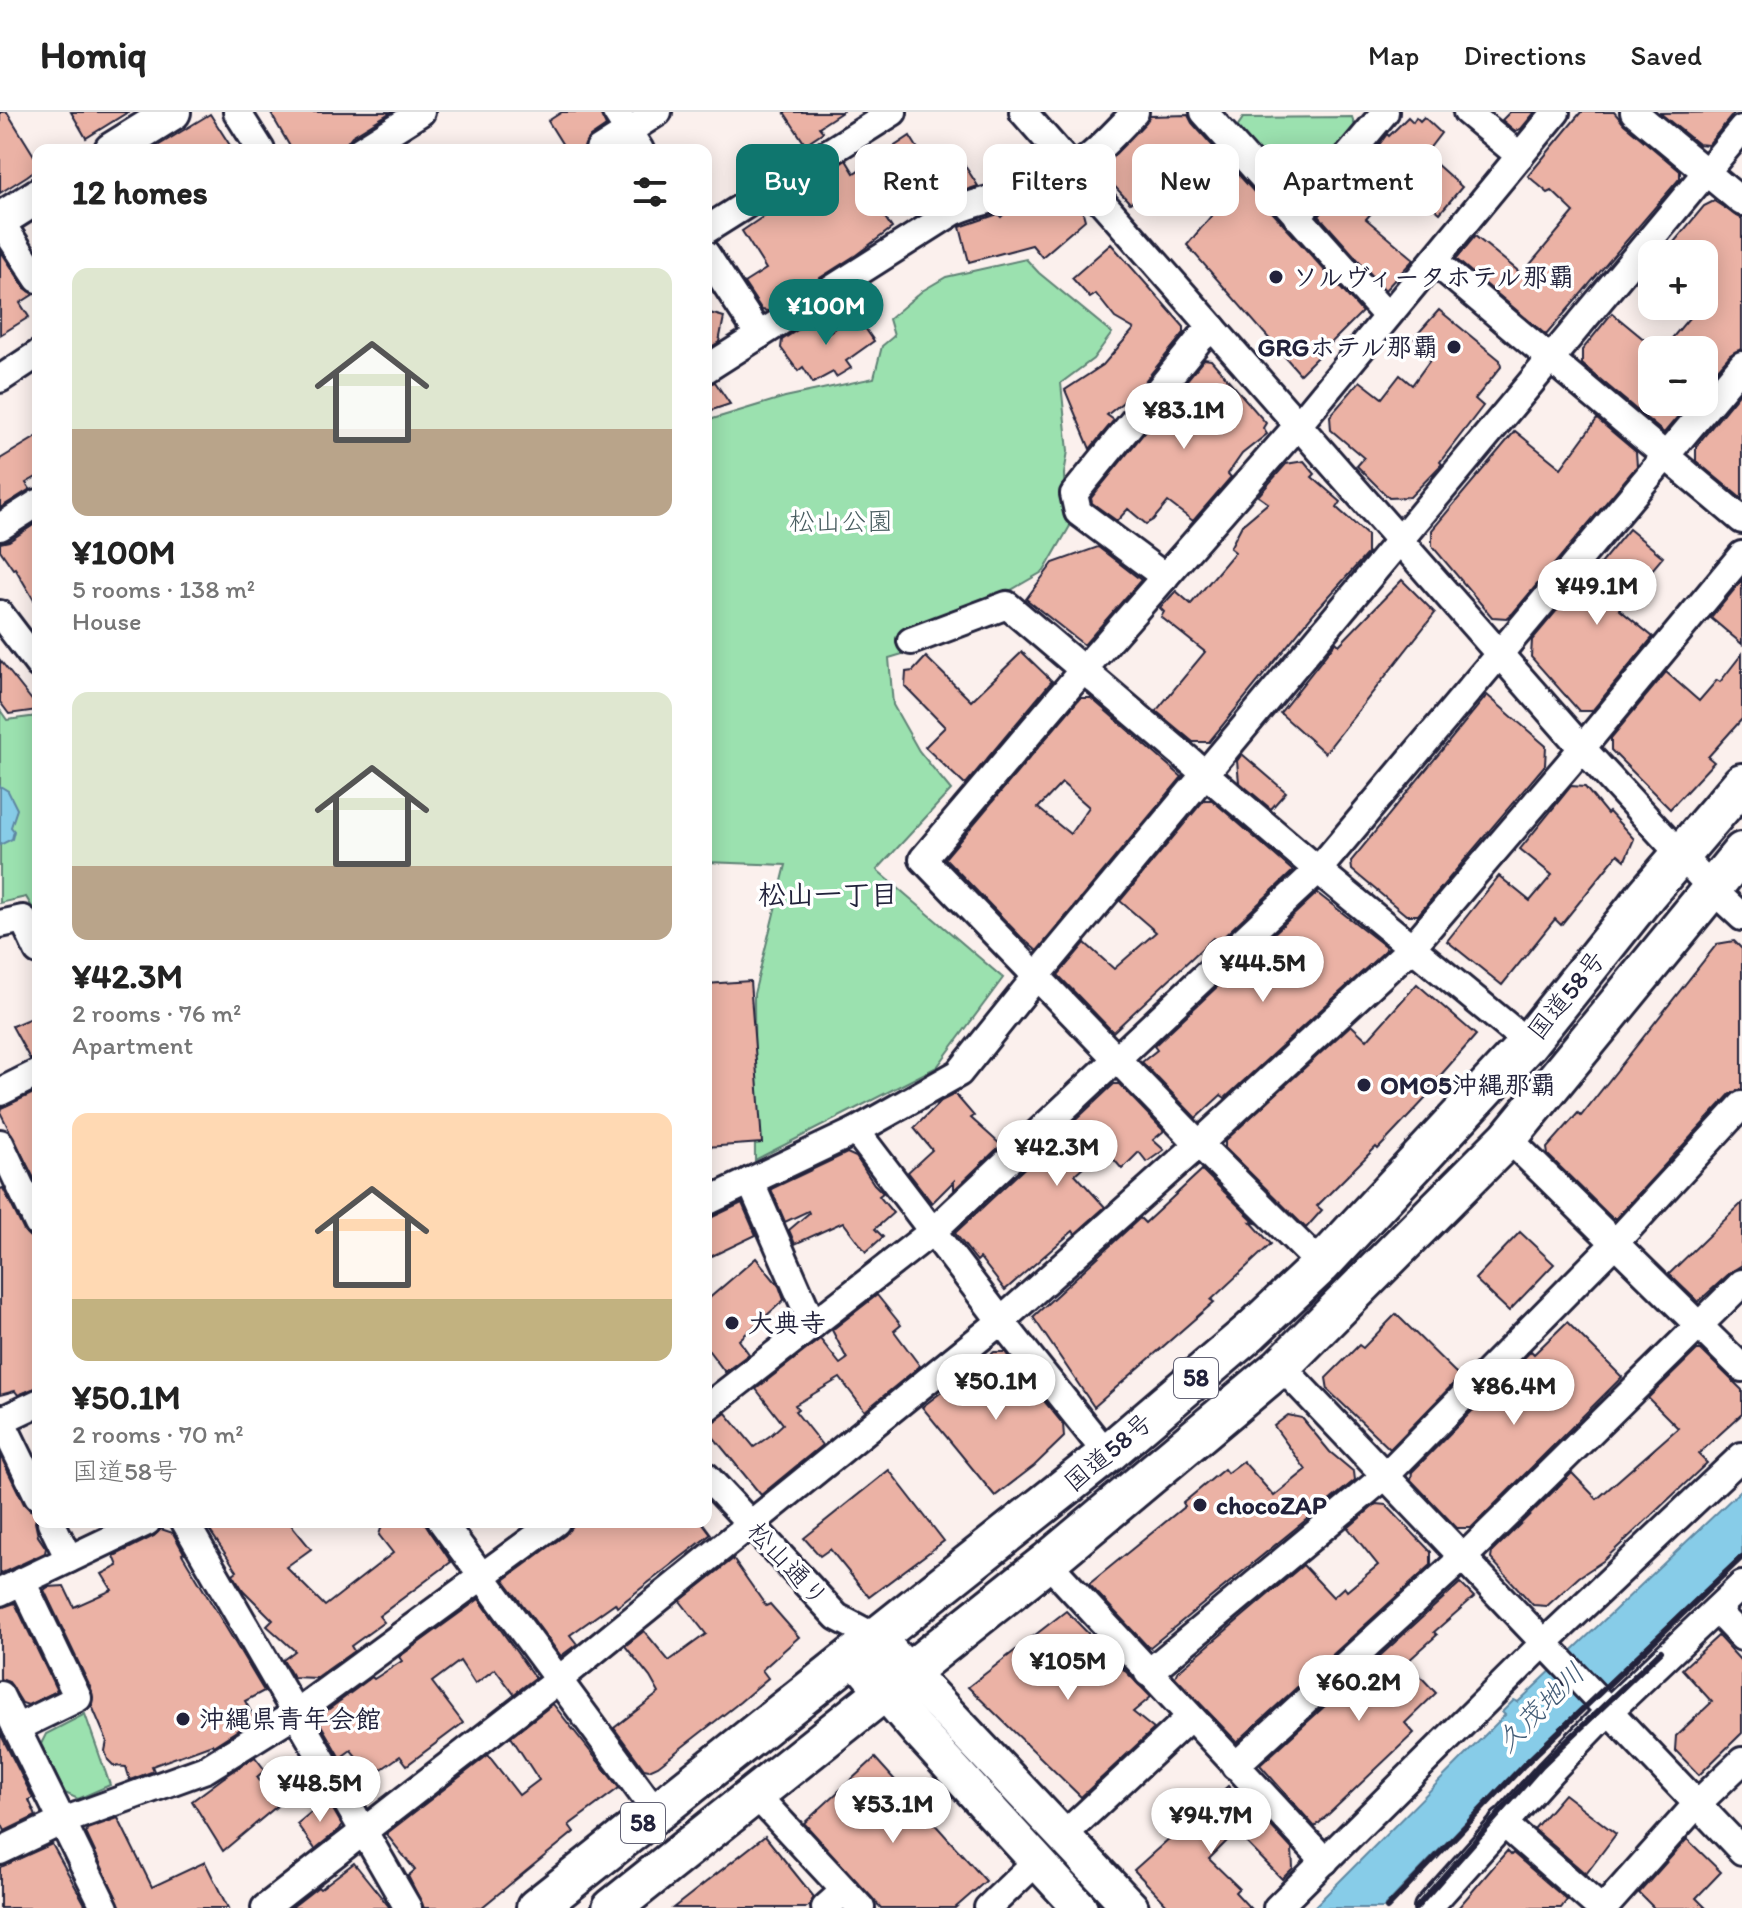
<!DOCTYPE html>
<meta charset="utf-8">
<style>
:root{--surface:#fff;--page:#f6f6f6;--text:#222;--muted:#767676;--line:#e0e0e0;--accent:#0f766e}
body{margin:0;font-family:Itim,"Klee One",sans-serif;background:var(--page);color:var(--text);height:100vh;display:flex;flex-direction:column;font-size:30px;white-space:nowrap}
*{box-sizing:border-box;margin:0}
p{font-size:26px;color:var(--muted)}
.icon{flex:none;width:44px;height:44px;fill:none;stroke:currentColor;stroke-width:2;stroke-linecap:round;stroke-linejoin:round}
.map{position:relative;flex:1;overflow:hidden}
.sheet{position:absolute;left:32px;top:32px;width:680px;height:1384px;display:flex;flex-direction:column;background:var(--surface);border-radius:16px;box-shadow:0 4px 20px #0003}
.sheet>*{flex:none}
.top-card{position:absolute;left:736px;top:32px;width:760px;height:72px;display:flex;gap:16px}
.buttons{position:absolute;left:1638px;top:128px;display:grid;gap:16px}
.buttons a{display:grid;place-items:center;width:80px;height:80px;border-radius:16px;background:var(--surface);box-shadow:0 4px 20px #0003;font-size:40px}
.price{position:absolute;translate:-50% -68px;padding:0 18px;border-radius:28px;background:#fff;color:#222;font-size:26px;line-height:52px;filter:drop-shadow(0 2px 4px #0008)}
.price::after{content:'';position:absolute;left:50%;top:48px;width:24px;height:18px;margin-left:-12px;background:inherit;clip-path:polygon(0 0,100% 0,50% 100%)}
.price.active{background:var(--accent);color:#fff}
ul{padding:0;list-style:none}
li{display:grid;align-content:center;gap:16px;height:424px;padding:0 40px}
li span{display:grid;place-items:center;height:248px;border-radius:16px;color:#555}
li>.icon{margin-inline-start:auto}
span .icon{width:144px;height:144px;fill:#fffc;stroke-width:1}
li b{font-size:34px}
h2{display:flex;justify-content:space-between;align-items:center;height:96px;padding:0 40px;font-size:34px}
.pill{padding:0 28px;border-radius:16px;background:var(--surface);box-shadow:0 4px 20px #0003;font-size:28px;line-height:72px}
.pill.active{background:var(--accent);color:#fff}
header{display:flex;align-items:center;gap:48px;box-sizing:border-box;height:112px;padding:0 40px;background:var(--surface);border-bottom:2px solid var(--line)}
header strong{font-size:38px}
nav{display:flex;gap:44px;margin-inline-start:auto;font-size:28px}
.map>svg:first-child{display:block}
</style>
<header>
<strong>Homiq</strong>
<nav><a>Map</a><a>Directions</a><a>Saved</a></nav>
</header>
<div class="map">
<svg width="1742" height="1796" viewBox="0 0 1742 1796">
<rect width="100%" height="100%" fill="#fbf0ed"/>
<filter id="ink" filterUnits="userSpaceOnUse"><feTurbulence type="fractalNoise" baseFrequency=".0125" numOctaves="2"/><feDisplacementMap in="SourceGraphic" scale="16" xChannelSelector="R" yChannelSelector="G"/><feConvolveMatrix kernelMatrix="1 2 1 2 8 2 1 2 1" color-interpolation-filters="sRGB"/></filter>
<g filter="url(#ink)">
<!-- green -->
<g fill="#9be1af" stroke="#5e8275" stroke-width="2">
<polygon points="1352,5 1357,20 1308,83 1289,84 1233,21 1243,6"/>
<polygon points="1026,147 1039,161 1112,221 1093,247 1061,271 1068,339 1064,362 1065,391 1070,414 1044,459 980,496 907,524 906,541 889,546 893,593 919,639 951,678 877,758 1003,866 937,955 755,1048 754,882 786,753 706,750 706,309 785,285 874,266 882,234 894,224 889,207 922,179 946,165"/>
<polygon points="0,598 7,608 38,604 38,805 26,785 0,791"/>
<polygon points="85,1602 110,1673 78,1687 65,1681 41,1632 46,1622"/>
</g>
<!-- water -->
<g fill="#87cce8" stroke="#5f88a3" stroke-width="2">
<polygon points="0,674 8,679 17,697 11,715 14,719 12,727 0,733"/>
<polygon points="1742,1377 1742,1443 1522,1652 1383,1796 1313,1796 1505,1603 1502,1600 1514,1588 1518,1590"/>
</g>
<!-- building -->
<g fill="#ebb2a5" stroke="#22223b" stroke-width="2" fill-rule="evenodd">
<polygon points="0,0 7,0 38,50 38,56 27,64 0,81"/>
<polygon points="71,0 128,0 86,26"/>
<polygon points="270,0 391,0 352,24 341,38 292,38"/>
<polygon points="562,0 600,0 606,14 590,25 583,38 566,38 548,9"/>
<polygon points="784,0 842,0 819,15 823,20 805,32"/>
<polygon points="1510,0 1535,0 1521,17 1515,19 1502,8"/>
<polygon points="1581,0 1614,0 1624,12 1680,59 1680,66 1546,223 1456,147 1475,124 1522,162 1574,100 1552,79 1548,81 1528,64"/>
<polygon points="1735,0 1708,33 1698,32 1660,1"/>
<polygon points="210,2 233,38 151,38"/>
<polygon points="1188,3 1192,11 1362,200 1300,262 1187,133 1212,103 1171,54 1130,91 1105,64 1106,52 1150,4"/>
<polygon points="1408,5 1413,10 1416,5 1420,9 1424,5 1441,21 1425,42 1462,75 1440,101 1401,68 1366,107 1414,147 1385,178 1319,104 1355,61 1357,63 1387,22 1389,24"/>
<polygon points="910,24 928,53 954,37 978,74 946,85 922,101 900,68 872,86 892,116 856,143 768,199 762,198 744,171 766,157 742,119 846,48 854,61"/>
<polygon points="1058,84 1075,89 1082,97 1085,108 1042,145 1032,133 969,150 960,115 998,102 1001,105 1006,100"/>
<polygon points="1714,89 1742,107 1742,237 1730,243 1704,273 1704,238 1662,238 1699,194 1704,194 1704,142 1664,142 1704,94"/>
<polygon points="1111,132 1184,215 1184,221 1137,279 1107,303 1114,308 1090,337 1065,278 1103,253 1134,217 1115,206 1096,182 1090,186 1072,166"/>
<polygon points="0,138 25,176 34,182 20,191 29,205 0,223"/>
<polygon points="1439,198 1500,248 1501,255 1475,287 1483,294 1440,350 1442,352 1410,385 1389,386 1357,354 1364,346 1331,318 1330,304 1360,269 1382,286 1400,263 1412,273 1433,244 1414,226"/>
<polygon points="706,200 724,205 719,230 706,238"/>
<polygon points="1612,201 1652,234 1652,290 1690,290 1664,321 1582,252 1582,238"/>
<polygon points="856,203 874,229 846,249 851,256 836,265 833,260 813,271 803,255 798,259 781,236 782,228 819,204 829,220"/>
<polygon points="1204,247 1211,248 1266,311 1263,316 1267,322 1242,342 1228,362 1231,365 1193,409 1168,390 1153,408 1146,412 1128,397 1117,409 1092,391 1091,386"/>
<polygon points="715,270 730,292 706,300 706,273"/>
<polygon points="1742,278 1742,387 1696,349 1696,334"/>
<polygon points="1597,307 1636,340 1637,354 1513,501 1507,506 1492,505 1432,434 1432,418 1515,319 1561,356"/>
<polygon points="38,324 38,364 26,371 30,377 0,396 0,347"/>
<polygon points="1304,349 1315,362 1312,365 1341,390 1337,396 1367,423 1367,442 1313,502 1209,630 1193,630 1156,599 1205,540 1161,505 1164,500 1160,496 1176,479 1191,492 1235,440 1230,436 1242,413 1268,391 1258,384 1286,352"/>
<polygon points="38,410 38,495 15,456 13,457 0,438 0,431 9,429"/>
<polygon points="1629,417 1663,445 1619,497 1653,525 1592,599 1579,599 1531,545 1532,528 1578,473 1580,475 1585,470"/>
<polygon points="1098,435 1141,468 1084,533 1026,487 1053,451"/>
<polygon points="1402,468 1435,501 1325,641 1280,601 1336,530 1339,533"/>
<polygon points="1742,468 1742,532 1711,506"/>
<polygon points="1022,540 1052,569 965,673 925,635 945,615 905,574 906,560 913,559 926,545 971,589"/>
<polygon points="1742,542 1742,607 1708,645 1714,650 1670,697 1611,638 1611,626 1666,560 1699,589 1717,568 1720,570"/>
<polygon points="0,548 38,596 38,598 9,602 0,590"/>
<polygon points="1487,583 1546,634 1545,653 1418,803 1406,803 1352,758 1351,749"/>
<path d="M1080 586H1091L1182 665 1037 839 1021 825 945 746ZM1062 671 1089 695 1070 722 1038 696Z"/>
<polygon points="1242,642 1286,680 1271,697 1239,670 1237,649"/>
<polygon points="1571,674 1585,675 1607,702 1609,700 1634,727 1625,748 1618,742 1561,813 1555,807 1502,873 1447,829 1499,764 1530,789 1552,763 1520,737"/>
<polygon points="1204,688 1212,688 1293,759 1218,830 1213,826 1113,920 1058,863 1085,831 1114,857 1156,820 1120,789"/>
<polygon points="1317,781 1385,834 1386,838 1225,986 1221,983 1196,1006 1142,950 1157,938 1154,934"/>
<polygon points="1734,829 1742,837 1742,977 1730,982 1616,1106 1612,1106 1548,1043 1547,1036 1578,1001 1581,1004 1717,832"/>
<polygon points="750,869 762,1031 706,1035 706,872"/>
<polygon points="1417,872 1476,923 1424,982 1427,985 1378,1037 1376,1035 1317,1094 1322,1098 1306,1116 1225,1036 1225,1029 1351,913 1367,928"/>
<polygon points="38,903 38,945 30,947 12,914"/>
<polygon points="1114,972 1119,972 1164,1019 1153,1028 1164,1038 1147,1050 1139,1040 1122,1057 1104,1036 1075,1062 1105,1095 1075,1122 1073,1119 1005,1178 980,1146 977,1149 955,1121"/>
<polygon points="38,979 38,1074 0,1000 1,996"/>
<polygon points="955,982 974,1004 971,1006 1001,1033 954,1078 954,1069 932,1091 908,1060 932,1038 914,1016 941,989"/>
<polygon points="847,1041 856,1045 874,1072 883,1081 879,1084 893,1101 875,1117 883,1125 866,1140 843,1110 795,1132 789,1118 809,1101 808,1099 785,1110 771,1077"/>
<polygon points="1202,1058 1256,1111 1251,1110 1271,1132 1211,1188 1214,1190 1094,1295 1033,1205 1140,1106 1145,1111"/>
<polygon points="3,1076 24,1119 30,1125 38,1128 38,1275 18,1283 15,1279 0,1283 0,1077"/>
<polygon points="742,1091 756,1123 706,1147 706,1108"/>
<polygon points="1742,1091 1742,1153 1731,1160 1698,1190 1669,1162"/>
<polygon points="1520,1120 1554,1152 1509,1199 1475,1167"/>
<polygon points="756,1146 779,1174 784,1188 739,1228 749,1242 725,1260 706,1235 706,1189"/>
<polygon points="877,1183 901,1213 894,1219 920,1254 865,1299 840,1266 795,1293 798,1297 795,1299 822,1333 761,1383 710,1321 713,1317 709,1313 726,1301 754,1335 771,1323 783,1312 756,1277 820,1227 840,1252 847,1247 832,1218"/>
<polygon points="1396,1202 1460,1265 1390,1337 1328,1278 1326,1266 1359,1233 1363,1236"/>
<polygon points="1567,1210 1622,1265 1471,1416 1457,1416 1411,1368 1412,1360 1531,1239 1534,1242"/>
<polygon points="1697,1238 1701,1238 1742,1278 1742,1302 1698,1342 1707,1351 1603,1449 1579,1465 1547,1494 1533,1493 1491,1447 1492,1440 1572,1361 1597,1387 1678,1316 1648,1286"/>
<polygon points="994,1240 1005,1240 1034,1280 1036,1279 1063,1312 1064,1325 1034,1354 995,1384 922,1295 964,1263 965,1265"/>
<polygon points="1288,1303 1302,1306 1330,1340 1354,1360 1355,1368 1149,1536 1089,1472 1185,1394 1183,1391 1224,1357 1227,1361 1243,1349 1274,1384 1306,1358 1274,1314"/>
<polygon points="0,1343 24,1392 30,1398 38,1400 35,1410 38,1424 46,1436 45,1441 0,1462"/>
<polygon points="889,1358 944,1429 869,1485 830,1437 820,1444 804,1426"/>
<polygon points="1376,1392 1386,1393 1431,1440 1431,1453 1237,1630 1175,1565 1177,1560 1303,1453 1333,1485 1344,1475 1347,1479 1378,1453 1348,1416"/>
<polygon points="204,1410 289,1410 311,1437 286,1455 325,1494 393,1441 379,1423 383,1410 424,1410 451,1450 379,1504 384,1510 351,1534 354,1539 316,1566 293,1565 283,1548 295,1539 267,1514 273,1508 243,1478 233,1462 237,1459"/>
<polygon points="576,1410 702,1410 711,1422 617,1495 615,1491 570,1523 577,1532 561,1544 504,1468 565,1423"/>
<polygon points="161,1417 173,1421 184,1441 182,1442 264,1579 245,1589 255,1607 213,1634 212,1632 152,1654 154,1659 130,1668 126,1655 114,1654 108,1648 105,1639 107,1629 92,1594 92,1579 44,1478 48,1475 64,1474 74,1495 112,1478 102,1462 118,1454 114,1444 154,1424"/>
<polygon points="733,1447 766,1494 770,1492 799,1525 762,1558 768,1566 740,1590 658,1654 649,1658 644,1657 614,1616 659,1581 650,1565 625,1534 644,1519 669,1549 706,1522 680,1489"/>
<polygon points="1460,1471 1474,1485 1434,1520 1437,1523 1407,1550 1436,1581 1405,1611 1414,1621 1315,1715 1260,1653"/>
<polygon points="479,1487 535,1566 514,1582 495,1557 475,1572 460,1549 432,1570 463,1611 407,1653 400,1644 372,1664 351,1638 340,1646 317,1606 372,1565 374,1567 402,1549 399,1545"/>
<polygon points="15,1491 57,1579 28,1593 22,1591 9,1570 0,1567 0,1496"/>
<polygon points="1066,1499 1151,1585 1133,1600 1154,1617 1081,1685 968,1575"/>
<polygon points="1718,1524 1742,1550 1742,1621 1699,1663 1675,1638 1676,1624 1712,1590 1682,1557"/>
<polygon points="553,1592 619,1676 569,1713 574,1720 481,1796 424,1796 408,1764 415,1758 386,1722 488,1643 519,1683 539,1668 511,1625"/>
<polygon points="0,1621 33,1686 29,1688 36,1704 5,1719 0,1709"/>
<polygon points="255,1645 265,1658 257,1665 277,1694 223,1739 192,1689 223,1666"/>
<polygon points="875,1646 986,1769 955,1796 881,1796 804,1711"/>
<polygon points="1228,1674 1252,1701 1253,1695 1292,1737 1293,1756 1282,1767 1236,1720 1209,1747 1239,1776 1235,1780 1250,1796 1170,1796 1134,1758"/>
<polygon points="1564,1682 1616,1722 1586,1762 1534,1717"/>
<polygon points="327,1687 342,1713 340,1717 315,1737 297,1712"/>
<polygon points="118,1706 152,1775 205,1750 228,1796 121,1796 86,1721 87,1717"/>
<polygon points="765,1724 814,1785 810,1793 805,1796 673,1796"/>
<polygon points="1687,1727 1721,1760 1696,1786 1706,1796 1654,1796 1639,1781"/>
<polygon points="52,1732 87,1796 0,1796 0,1755"/>
<polygon points="1507,1739 1511,1743 1513,1741 1567,1788 1561,1796 1458,1796"/>
<polygon points="354,1751 390,1796 291,1796 318,1775 320,1777"/>
</g>
<g fill="none" stroke-linecap="round" stroke-linejoin="round">
<defs>
<g id="minor">
<polyline points="237,0 261,38"/>
<polyline points="616,0 640,38"/>
<polyline points="1023,0 1582,636 1712,777 1742,805"/>
<polyline points="1204,0 1387,204"/>
<polyline points="1467,0 1520,44"/>
<polyline points="1634,0 1742,90"/>
<polyline points="361,38 421,0"/>
<polyline points="599,38 658,0"/>
<polyline points="1297,105 1385,0"/>
<polyline points="0,109 38,167"/>
<polyline points="706,118 893,0"/>
<polyline points="706,142 759,223"/>
<polyline points="1434,149 1742,408"/>
<path d="M706 257 953 100C980 87 1009 85 1037 75 1082 58 1103 34 1135 0"/>
<polyline points="0,267 38,242"/>
<polyline points="0,415 38,391"/>
<polyline points="1165,465 1078,400 1074,382 1200,227 1213,216"/>
<polyline points="0,502 38,552"/>
<polyline points="911,529 1007,493 1318,758 1528,931"/>
<polyline points="0,812 23,807 38,839"/>
<polyline points="0,980 38,961"/>
<polyline points="856,1019 1001,1209 1107,1342"/>
<polyline points="1508,1026 1742,1256"/>
<polyline points="0,1031 38,1112"/>
<polyline points="750,1069 813,1213"/>
<polyline points="706,1090 856,1019 959,961 1036,865 1742,17"/>
<polyline points="1321,1153 1199,1032 923,747 1083,558 1299,312 1556,0"/>
<polyline points="1281,1254 1742,1739"/>
<polyline points="706,1296 933,1119 1318,758 1742,253"/>
<polyline points="0,1306 38,1384"/>
<polyline points="0,1309 38,1291"/>
<polyline points="706,1364 837,1505 877,1526"/>
<polyline points="51,1410 69,1447"/>
<polyline points="185,1410 408,1796"/>
<polyline points="442,1410 656,1700"/>
<polyline points="1047,1450 1325,1749"/>
<polyline points="0,1480 147,1410"/>
<polyline points="1716,1498 1742,1525"/>
<polyline points="1148,1561 1385,1364 1614,1132 1742,993"/>
<polyline points="0,1583 105,1796"/>
<polyline points="16,1616 78,1586 22,1469"/>
<polyline points="1235,1654 1473,1436 1742,1171"/>
<polyline points="755,1682 861,1796"/>
<polyline points="1503,1711 1600,1796"/>
<polyline points="1064,1723 1189,1606"/>
<polyline points="0,1739 63,1709 206,1657 296,1601 556,1410"/>
<polyline points="265,1796 557,1569 1001,1209 1199,1032 1411,836 1568,653 1742,443"/>
<polyline points="825,1796 844,1779"/>
<polyline points="988,1796 1038,1748"/>
<polyline points="1277,1796 1543,1532 1742,1344"/>
<polyline points="1428,1796 1550,1660 1608,1600 1742,1473"/>
<polyline points="1604,1796 1697,1692 1742,1649"/>
</g>
<g id="major">
<polyline points="112,38 173,0"/>
<polyline points="0,108 38,84"/>
<polyline points="877,1526 1131,1796"/>
<polyline points="854,1545 917,1618 1080,1796"/>
</g>
<g id="highway">
<polyline points="536,1796 1107,1342 1250,1220 1321,1153 1528,931 1647,782 1742,671"/>
<polyline points="612,1796 1047,1450 1281,1254 1508,1026 1742,740"/>
</g>
</defs>
<!-- minor casing -->
<use href="#minor" stroke="#22223b" stroke-width="32"/>
<!-- major casing -->
<use href="#major" stroke="#22223b" stroke-width="40"/>
<!-- highway casing -->
<use href="#highway" stroke="#22223b" stroke-width="44"/>
<!-- minor -->
<use href="#minor" stroke="#fff" stroke-width="26"/>
<!-- major -->
<use href="#major" stroke="#fff" stroke-width="34"/>
<!-- highway -->
<use href="#highway" stroke="#fff" stroke-width="38"/>
<!-- rail -->
<g stroke="#22223b" stroke-width="6">
<polyline points="1387,1796 1524,1653 1742,1445"/>
<polyline points="1416,1796 1542,1653 1661,1539"/>
</g>
</g>
</g>
<!-- markers -->
<g fill="#22223b" stroke="#fff" stroke-width="3">
<circle cx="1276" cy="165" r="8"/>
<circle cx="1454" cy="235" r="8"/>
<circle cx="1364" cy="973" r="8"/>
<circle cx="732" cy="1211" r="8"/>
<circle cx="1200" cy="1393" r="8"/>
<circle cx="183" cy="1607" r="8"/>
</g>
<g text-anchor="middle" stroke-width="7" stroke-linejoin="round" paint-order="stroke">
<!-- shield labels -->
<g fill="#fff" stroke="#646476" stroke-width="2">
<rect x="1174" y="1246" width="44" height="40" rx="6"/>
<rect x="621" y="1691" width="44" height="40" rx="6"/>
</g>
<g font-size="24" font-weight="bold" fill="#22223b">
<text x="1196" y="1274">58</text>
<text x="643" y="1719">58</text>
</g>
<!-- poi labels -->
<g font-size="26" font-weight="bold" fill="#22223b" stroke="#fff" text-anchor="start">
<text x="1292" y="174">ソルヴィータホテル那覇</text>
<text x="1438" y="244" text-anchor="end">GRGホテル那覇</text>
<text x="1380" y="982">OMO5沖縄那覇</text>
<text x="748" y="1220">大典寺</text>
<text x="1216" y="1402">chocoZAP</text>
<text x="199" y="1616">沖縄県青年会館</text>
</g>
<!-- park labels -->
<g font-size="26" fill="#465b5e" stroke="#fff">
<text x="841" y="418">松山公園</text>
</g>
<!-- street labels -->
<g font-size="26" fill="#22223b" stroke="#fff">
<text transform="translate(1566 883) rotate(-51)" y="9">国道58号</text>
<text transform="translate(1108 1340) rotate(-40)" y="9">国道58号</text>
<text transform="translate(788 1452) rotate(47)" y="9">松山通り</text>
</g>
<!-- neighbourhood labels -->
<g font-size="28" font-weight="bold" fill="#22223b" stroke="#fff">
<text x="828" y="792">松山一丁目</text>
</g>
<!-- water labels -->
<g font-size="28" font-style="italic" fill="#455e78" stroke="#fff">
<text transform="translate(1540 1595) rotate(-45)" y="10">久茂地川</text>
</g>
</g>
</svg>
<div class="buttons">
<a>+</a>
<a>−</a>
</div>
<b class="price active" style="left:826px;top:235px">¥100M</b>
<b class="price" style="left:1184px;top:339px">¥83.1M</b>
<b class="price" style="left:1597px;top:515px">¥49.1M</b>
<b class="price" style="left:1263px;top:892px">¥44.5M</b>
<b class="price" style="left:1057px;top:1076px">¥42.3M</b>
<b class="price" style="left:996px;top:1310px">¥50.1M</b>
<b class="price" style="left:1514px;top:1315px">¥86.4M</b>
<b class="price" style="left:1068px;top:1590px">¥105M</b>
<b class="price" style="left:1359px;top:1611px">¥60.2M</b>
<b class="price" style="left:320px;top:1712px">¥48.5M</b>
<b class="price" style="left:893px;top:1733px">¥53.1M</b>
<b class="price" style="left:1211px;top:1744px">¥94.7M</b>
<div class="top-card">
<a class="pill active">Buy</a>
<a class="pill">Rent</a>
<a class="pill">Filters</a>
<a class="pill">New</a>
<a class="pill">Apartment</a>
</div>
<section class="sheet">
<h2>12 homes<svg class="icon" aria-label="filters" viewBox="0 0 24 24"><path d="M4 7h16M4 17h16"/><circle cx="9" cy="7" r="2"/><circle cx="15" cy="17" r="2"/></svg></h2>
<ul>
<li><span style="background:linear-gradient(#dfe7d0 65%,#b9a48a 0)"><svg class="icon" aria-label="home" viewBox="0 0 24 24"><path d="M3 11l9-7 9 7M6 9v11h12V9"/></svg></span><div><b>¥100M</b><p>5 rooms · 138 m²</p><p>House</p></div></li>
<li><span style="background:linear-gradient(#dfe7d0 70%,#b9a48a 0)"><svg class="icon" aria-label="home" viewBox="0 0 24 24"><path d="M3 11l9-7 9 7M6 9v11h12V9"/></svg></span><div><b>¥42.3M</b><p>2 rooms · 76 m²</p><p>Apartment</p></div></li>
<li><span style="background:linear-gradient(#ffd9b3 75%,#c2b280 0)"><svg class="icon" aria-label="home" viewBox="0 0 24 24"><path d="M3 11l9-7 9 7M6 9v11h12V9"/></svg></span><div><b>¥50.1M</b><p>2 rooms · 70 m²</p><p>国道58号</p></div></li>
</ul>
</section>
</div>
